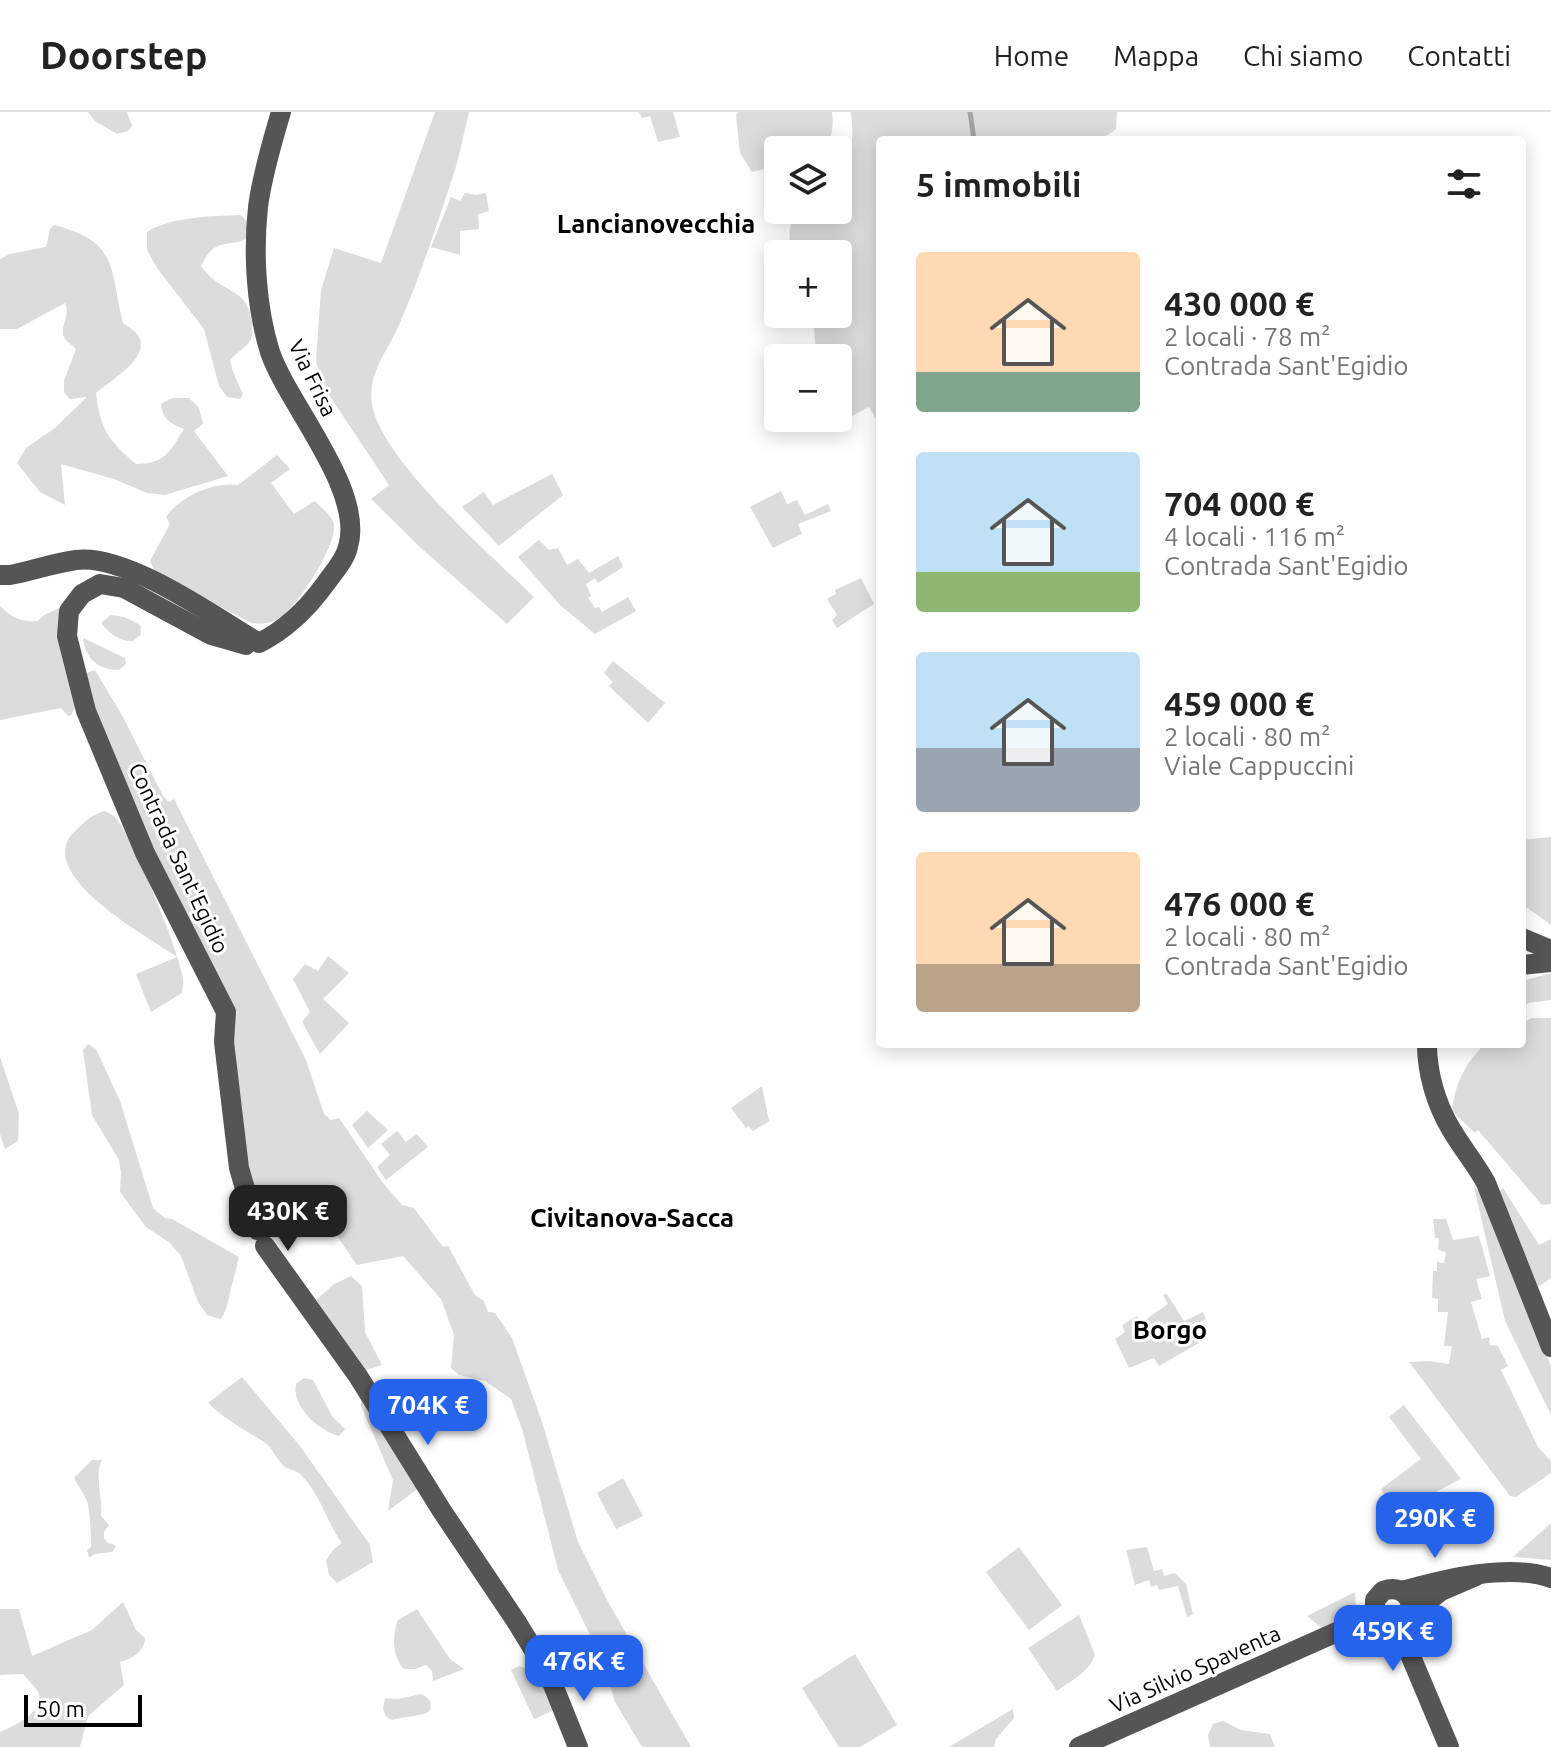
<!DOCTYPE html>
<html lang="it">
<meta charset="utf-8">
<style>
:root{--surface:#fff;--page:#f2f2f2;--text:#222;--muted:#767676;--line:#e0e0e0;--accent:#2563eb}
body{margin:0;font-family:Ubuntu,sans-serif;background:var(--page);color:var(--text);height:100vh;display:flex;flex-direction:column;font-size:30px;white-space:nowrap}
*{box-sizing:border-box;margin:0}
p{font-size:26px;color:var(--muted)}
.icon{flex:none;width:44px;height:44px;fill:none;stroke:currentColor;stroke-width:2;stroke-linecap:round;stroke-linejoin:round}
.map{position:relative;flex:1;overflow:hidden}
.sheet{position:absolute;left:876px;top:24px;width:650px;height:912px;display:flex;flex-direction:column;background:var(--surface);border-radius:8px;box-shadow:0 4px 20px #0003}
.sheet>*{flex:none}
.fabs{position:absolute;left:764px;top:24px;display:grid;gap:16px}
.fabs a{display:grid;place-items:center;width:88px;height:88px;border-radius:8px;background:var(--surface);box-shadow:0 4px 20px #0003;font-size:40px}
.scale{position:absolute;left:24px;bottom:20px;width:118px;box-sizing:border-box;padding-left:8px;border:4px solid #000;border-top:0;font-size:22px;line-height:28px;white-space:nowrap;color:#000;-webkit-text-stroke:6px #fff;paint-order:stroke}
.price{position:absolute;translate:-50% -68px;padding:0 18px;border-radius:16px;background:var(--accent);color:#fff;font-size:26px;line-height:52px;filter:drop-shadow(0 2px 4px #0008)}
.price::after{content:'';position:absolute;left:50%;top:48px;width:24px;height:18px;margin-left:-12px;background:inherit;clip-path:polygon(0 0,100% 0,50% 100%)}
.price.on{background:#222;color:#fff}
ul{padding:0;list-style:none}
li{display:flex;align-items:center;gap:24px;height:200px;padding:0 40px}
li span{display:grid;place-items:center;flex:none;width:224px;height:160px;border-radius:8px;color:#555}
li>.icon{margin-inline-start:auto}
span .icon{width:96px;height:96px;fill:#fffc;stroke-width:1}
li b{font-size:34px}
h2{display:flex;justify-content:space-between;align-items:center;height:96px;padding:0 40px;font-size:34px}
header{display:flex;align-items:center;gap:48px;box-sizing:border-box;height:112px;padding:0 40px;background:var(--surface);border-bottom:2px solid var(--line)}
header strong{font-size:38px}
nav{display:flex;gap:44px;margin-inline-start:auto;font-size:28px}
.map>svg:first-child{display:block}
</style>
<header>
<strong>Doorstep</strong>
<nav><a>Home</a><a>Mappa</a><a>Chi siamo</a><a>Contatti</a></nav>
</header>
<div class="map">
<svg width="1551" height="1635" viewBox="0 0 1551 1635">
<rect width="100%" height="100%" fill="#fff"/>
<!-- green -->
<g fill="#dcdcdc">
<polygon points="88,0 127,0 132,14 128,19 117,22 95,9"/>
<path d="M435 0H469C463 25 458 52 449 76 434 122 418 169 399 213 388 239 367 261 372 292 380 347 492 444 534 485L507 512 421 436 371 387 389 373 327 280 316 250 321 178 334 136 381 151Z"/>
<polygon points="639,0 673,0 680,25 658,30 650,4 642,6"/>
<path d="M739 0H832C834 14 832 26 825 38H778V60L772 55 752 60 740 41 736 3Z"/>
<path d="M851 0H1117L1116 17 1108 23 1090 28H880V314L869 295 843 309 838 300V246H819C813 231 816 217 811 202H838V142H791C789 125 787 112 799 98H838V57C855 39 853 22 851 0Z"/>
<polygon points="465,81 476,83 486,81 489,99 478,102 479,117 460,119 460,143 431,135 451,85 460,89"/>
<path d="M240 103 249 110 252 123C231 139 216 121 201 154 221 183 249 174 252 212 252 218 253 226 249 230 244 237 236 241 230 248L233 260 243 282 240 287 227 285 219 274 204 217 157 156 147 138V120C169 105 213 104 240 103Z"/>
<path d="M54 113C119 130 109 154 123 211 127 214 135 219 138 223 152 246 109 269 96 281 100 317 109 329 136 352 164 352 170 340 184 317 170 311 163 308 161 292L172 286H189L199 296 203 312 194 319 228 364 165 383 147 381 114 367 61 352 65 393 40 380 17 351 26 336 55 316 87 285 70 287 64 280V269L76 237C73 233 68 231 65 227 58 217 71 203 65 191L17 217H0V147L10 142 46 135 50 117Z"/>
<path d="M277 343 290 357 271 371 294 402 315 389C321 396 333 404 334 413 336 435 299 492 281 505 272 512 263 512 251 511L155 460 150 449 170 412 166 405C179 385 214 369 238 373Z"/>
<polygon points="552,362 563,383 499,434 462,395 484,380 493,393"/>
<polygon points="781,379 787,392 797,388 805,403 828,392 831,399 798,412 802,422 773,436 750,395"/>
<polygon points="539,428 549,438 558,436 567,453 578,447 589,461 618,444 623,455 598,471 595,466 586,472 591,484 588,486 595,496 599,495 602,500 628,485 636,499 595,522 560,493 518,445"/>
<polygon points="861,466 874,492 837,516 832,508 837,503 827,487 836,482 835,478"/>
<path d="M0 494C12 506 21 510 38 509L44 503 60 496 59 522 77 591 71 603 68 604 61 596 0 608Z"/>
<path d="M111 503 124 505 140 513 141 522 133 529C120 530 109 521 101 511Z"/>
<path d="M83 526 125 546 126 552 119 558C98 558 85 546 83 526Z"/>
<polygon points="613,549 665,591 648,611 609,574 613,570 604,561"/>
<polygon points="95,558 123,605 163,684 169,690 174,687 306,948 324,1002 331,1008 339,1006 383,1071 402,1093 414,1096 443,1135 448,1134 475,1183 484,1189 488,1200 495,1201 512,1226 542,1310 578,1430 607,1488 691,1635 642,1635 615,1590 603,1549 558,1458 523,1320 511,1287 485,1269 459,1263 451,1256 454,1223 441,1187 403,1144 357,1153 313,1089 270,1120 245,1057 227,926 176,793 79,564"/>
<path d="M104 699C109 701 111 702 115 705 132 723 177 835 182 862 184 868 183 874 182 881L151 900 136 862 177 845C151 826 32 763 74 720 83 711 91 703 104 699Z"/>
<polygon points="1551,725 1551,813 1522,792 1522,728"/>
<polygon points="328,844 349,861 323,887 349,911 320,942 302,910 310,900 293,867 305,852 318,859"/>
<polygon points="1551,861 1551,888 1528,891 1522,895 1522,869"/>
<path d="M1532 906H1551V1092L1542 1093 1478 1018 1475 1021 1452 999C1455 972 1465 951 1485 932H1522V911Z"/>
<polygon points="88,932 96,937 120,989 153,1096 165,1106 172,1107 239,1145 226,1197 221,1207 207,1203 198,1190 181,1144 170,1131 146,1115 120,1080 121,1060 119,1048 92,1003 83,938"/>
<polygon points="0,945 19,1002 18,1029 5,1037 0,1022"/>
<polygon points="762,974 769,1009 753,1019 749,1014 746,1016 731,996"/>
<polygon points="367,999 388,1018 368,1036 352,1013"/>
<polygon points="397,1019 406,1030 417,1022 428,1035 386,1068 377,1055 390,1043 381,1032"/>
<polygon points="1474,1075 1481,1081 1551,1254 1551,1303 1505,1209"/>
<polygon points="1503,1076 1539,1133 1551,1127 1551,1166 1538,1175 1498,1080"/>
<polygon points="1433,1107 1446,1107 1453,1128 1479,1124 1490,1164 1476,1167 1482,1187 1471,1190 1482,1227 1489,1225 1490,1233 1498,1234 1508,1254 1501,1258 1538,1335 1551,1349 1551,1361 1516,1385 1510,1384 1409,1250 1430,1249 1449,1252 1452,1234 1444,1234 1448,1200 1438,1200 1438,1187 1432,1186 1433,1159 1437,1159 1437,1150 1444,1151 1446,1140 1438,1138 1439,1126 1435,1126"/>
<polygon points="351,1164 362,1174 365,1220 382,1253 366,1258 316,1188 334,1172"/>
<polygon points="1167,1182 1184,1209 1203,1200 1206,1207 1192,1215 1199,1231 1159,1254 1154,1246 1129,1256 1115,1227 1125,1220 1122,1213 1137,1204 1142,1210 1168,1192 1163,1183"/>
<path d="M242 1265 300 1334 370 1433 373 1450 337 1471 329 1463 326 1448 334 1437 342 1431C326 1409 320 1381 300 1362 295 1357 288 1358 284 1354 276 1347 273 1336 264 1330 245 1318 224 1307 208 1291Z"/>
<path d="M304 1266 313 1268 332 1304 345 1317 339 1324C319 1319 291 1294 296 1272Z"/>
<polygon points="361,1285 420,1375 388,1399 393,1368 361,1294"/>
<polygon points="1404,1293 1461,1367 1404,1396 1408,1407 1400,1412 1381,1377 1421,1347 1389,1305"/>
<path d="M92 1348H102C94 1363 103 1386 101 1404L109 1413 104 1420V1426L108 1431 115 1433V1436L112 1440 95 1442 89 1446 87 1438 91 1435C92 1430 89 1392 87 1389 84 1381 78 1374 74 1366Z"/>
<polygon points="623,1366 643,1404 616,1417 597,1381"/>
<polygon points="1551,1411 1551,1448 1513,1445"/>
<polygon points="1019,1435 1062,1493 1029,1518 986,1460"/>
<polygon points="1147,1435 1154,1459 1162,1457 1164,1464 1175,1461 1186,1472 1193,1502 1187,1505 1178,1474 1159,1478 1157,1473 1151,1475 1149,1468 1135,1473 1126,1438"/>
<polygon points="1355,1480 1356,1494 1338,1513 1323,1517 1307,1504"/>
<path d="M123 1490 136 1518 145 1526C145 1539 132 1547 120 1550L124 1573 88 1604 80 1635H0V1620C12 1615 45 1600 39 1582 37 1576 27 1567 23 1562L0 1563V1497H19L32 1544 92 1518Z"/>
<path d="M417 1497 450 1547 464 1557 433 1569 432 1559 426 1553 415 1557H404C392 1545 392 1523 398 1508Z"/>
<path d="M1079 1503 1095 1543C1088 1561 1072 1568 1057 1579L1028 1536Z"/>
<polygon points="855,1542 897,1613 860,1635 839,1635 802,1576"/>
<polygon points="519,1554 536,1559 557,1597 534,1607 511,1558"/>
<path d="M421 1582C429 1586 432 1589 430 1599 420 1605 404 1604 392 1608L386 1605 383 1596 385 1586 398 1587Z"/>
<polygon points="1013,1597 1014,1606 996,1627 994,1635 949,1635"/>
<polygon points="1223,1609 1241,1618 1270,1622 1275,1635 1210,1635 1208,1623 1213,1612"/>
</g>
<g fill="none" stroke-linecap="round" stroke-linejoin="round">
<!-- stream -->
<polyline stroke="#a3a3a3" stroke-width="5" points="970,0 974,28"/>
<!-- minor -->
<g stroke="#555" stroke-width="20">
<path d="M0 463H10C31 459 54 451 76 448 126 441 215 505 259 531 287 517 308 496 326 471 334 460 345 448 348 435 365 378 288 293 270 240 256 195 253 142 258 95 262 64 272 30 281 0"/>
<polyline points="246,533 211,523 124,476 100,472 82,482 69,499 67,524 86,599 145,741 226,900 224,930 239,1056 257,1118"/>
<polyline points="1522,826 1551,838"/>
<polyline points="1522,853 1551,850"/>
<path d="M1427 932C1427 961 1436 992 1451 1017 1462 1036 1476 1052 1486 1071L1551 1235"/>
<polyline points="265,1134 358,1264 442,1399 516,1509 549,1563 578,1635"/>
<path d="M1402 1479C1445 1467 1508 1451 1551 1466"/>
<path d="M1411 1502C1413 1483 1400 1473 1383 1479L1375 1488V1503L1380 1511 1394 1515 1402 1512 1411 1502 1441 1479 1476 1464"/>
<polyline points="1398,1514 1449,1635"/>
<polyline points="1079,1635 1375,1503"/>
</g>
</g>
<g text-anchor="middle" stroke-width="6" stroke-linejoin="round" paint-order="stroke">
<!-- street labels -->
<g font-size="22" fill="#000" stroke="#fff">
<text transform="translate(313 266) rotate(64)" y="8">Via Frisa</text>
<text transform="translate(179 746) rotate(65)" y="8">Contrada Sant'Egidio</text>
<text transform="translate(1195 1557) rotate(-24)" y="8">Via Silvio Spaventa</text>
</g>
<!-- quarter labels -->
<g font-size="26" font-weight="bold" fill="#000" stroke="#fff">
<text x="656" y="121">Lancianovecchia</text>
<text x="632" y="1115">Civitanova-Sacca</text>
<text x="1170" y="1227">Borgo</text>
</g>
</g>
</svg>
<div class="fabs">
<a><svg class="icon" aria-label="layers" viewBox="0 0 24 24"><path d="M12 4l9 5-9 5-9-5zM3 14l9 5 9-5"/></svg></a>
<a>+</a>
<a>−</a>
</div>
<div class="scale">50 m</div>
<b class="price on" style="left:288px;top:1141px">430K €</b>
<b class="price" style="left:428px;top:1335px">704K €</b>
<b class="price" style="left:1435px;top:1448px">290K €</b>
<b class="price" style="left:1393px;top:1561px">459K €</b>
<b class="price" style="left:584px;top:1591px">476K €</b>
<section class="sheet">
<h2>5 immobili<svg class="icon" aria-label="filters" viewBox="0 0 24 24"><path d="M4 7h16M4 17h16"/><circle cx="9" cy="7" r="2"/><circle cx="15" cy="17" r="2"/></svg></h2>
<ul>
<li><span style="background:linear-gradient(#ffd9b3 75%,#7fa58c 0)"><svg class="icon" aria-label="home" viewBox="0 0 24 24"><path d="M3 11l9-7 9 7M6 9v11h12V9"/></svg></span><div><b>430 000 €</b><p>2 locali · 78 m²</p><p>Contrada Sant'Egidio</p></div></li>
<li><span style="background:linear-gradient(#bfe0f5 75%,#8fb573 0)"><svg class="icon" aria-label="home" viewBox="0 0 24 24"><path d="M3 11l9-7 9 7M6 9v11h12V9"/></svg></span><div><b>704 000 €</b><p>4 locali · 116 m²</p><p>Contrada Sant'Egidio</p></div></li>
<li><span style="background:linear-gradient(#bfe0f5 60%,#9aa5b1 0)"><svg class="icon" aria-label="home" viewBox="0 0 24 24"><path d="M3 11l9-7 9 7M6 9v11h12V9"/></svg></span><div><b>459 000 €</b><p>2 locali · 80 m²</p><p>Viale Cappuccini</p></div></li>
<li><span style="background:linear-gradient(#ffd9b3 70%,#b9a48a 0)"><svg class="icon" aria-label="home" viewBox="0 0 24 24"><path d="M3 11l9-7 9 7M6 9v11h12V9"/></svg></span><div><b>476 000 €</b><p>2 locali · 80 m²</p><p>Contrada Sant'Egidio</p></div></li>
</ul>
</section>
</div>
